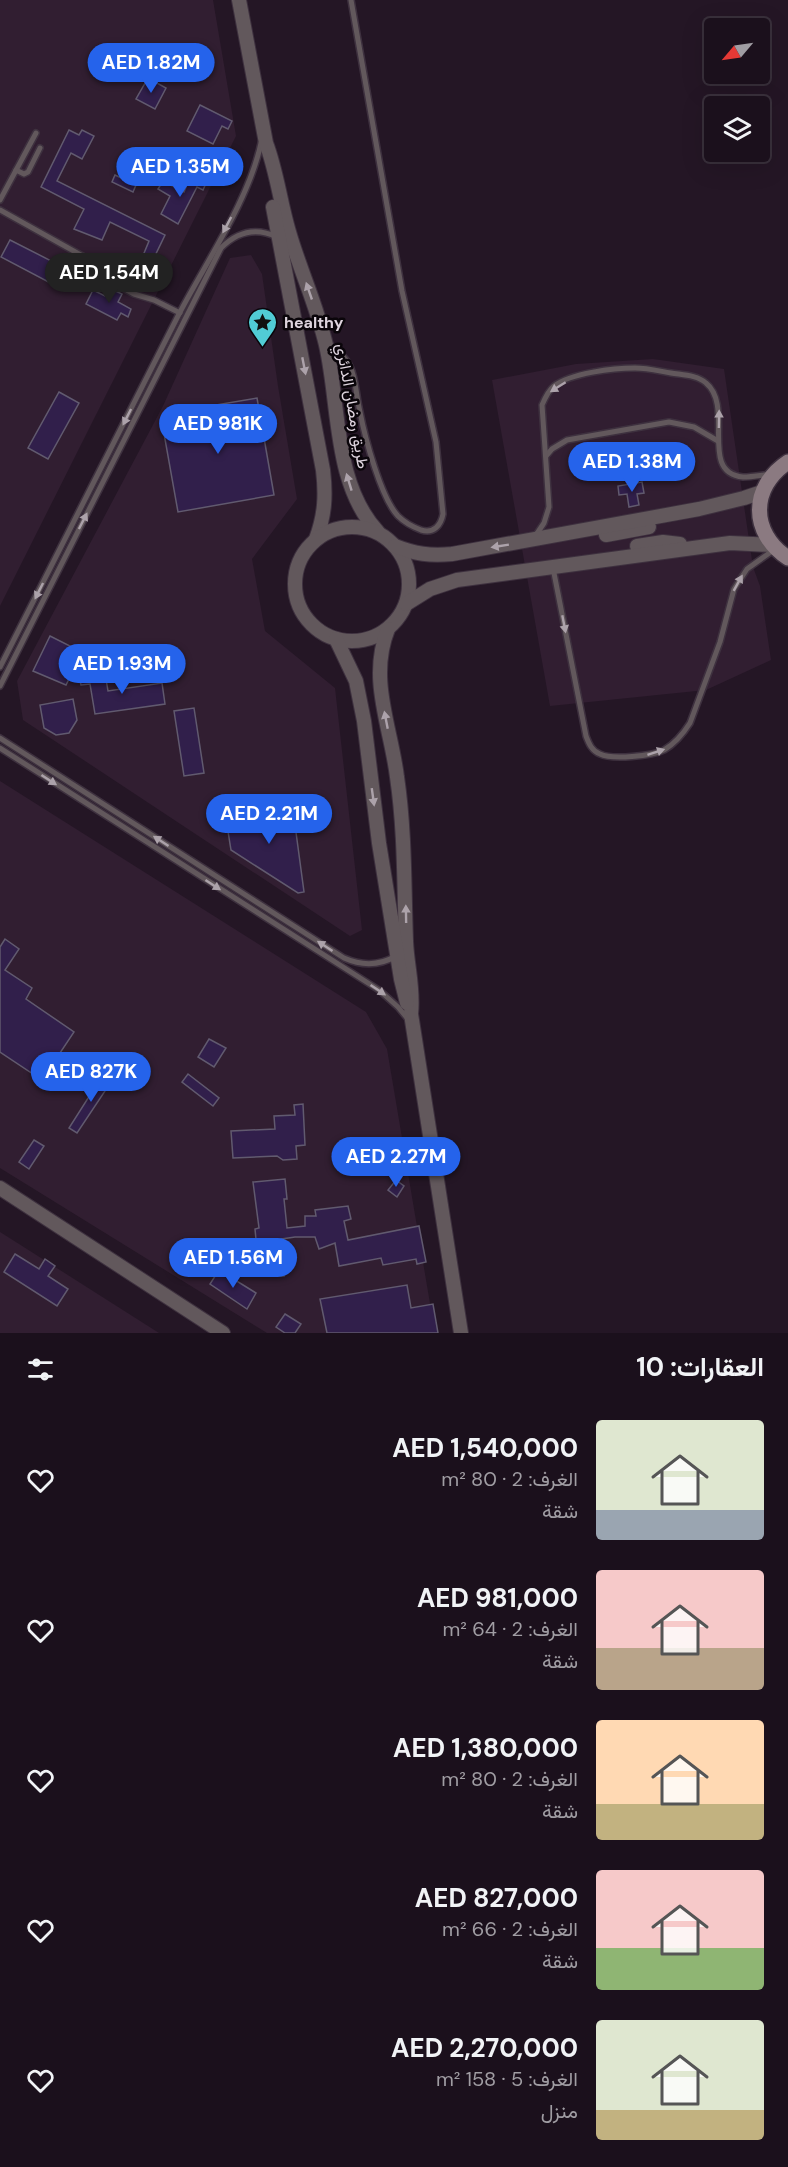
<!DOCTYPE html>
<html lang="ar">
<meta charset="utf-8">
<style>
:root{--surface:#1b101c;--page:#241925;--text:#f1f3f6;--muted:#a09da3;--line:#39303b;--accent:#2563eb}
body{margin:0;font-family:"DM Sans",Vazirmatn,sans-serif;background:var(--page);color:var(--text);direction:rtl;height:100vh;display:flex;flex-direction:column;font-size:22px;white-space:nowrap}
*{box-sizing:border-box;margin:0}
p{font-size:20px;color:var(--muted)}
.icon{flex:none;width:33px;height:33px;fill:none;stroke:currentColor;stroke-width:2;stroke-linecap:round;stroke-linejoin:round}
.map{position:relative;height:1333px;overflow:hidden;direction:ltr}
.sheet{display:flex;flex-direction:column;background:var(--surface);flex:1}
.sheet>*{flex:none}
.needle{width:39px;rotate:241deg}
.buttons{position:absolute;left:704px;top:18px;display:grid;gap:12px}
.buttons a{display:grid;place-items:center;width:66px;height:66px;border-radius:6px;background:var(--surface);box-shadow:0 6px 24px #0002,0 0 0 2px var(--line);font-size:30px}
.price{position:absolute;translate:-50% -51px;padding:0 14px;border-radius:21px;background:var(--accent);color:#fff;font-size:20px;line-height:39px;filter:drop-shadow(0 2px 3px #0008)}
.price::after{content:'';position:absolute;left:50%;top:36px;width:18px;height:14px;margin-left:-9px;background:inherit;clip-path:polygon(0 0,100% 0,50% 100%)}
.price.current{background:#222;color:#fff}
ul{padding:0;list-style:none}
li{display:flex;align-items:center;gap:18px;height:150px;padding:0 24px}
li span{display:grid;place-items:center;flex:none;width:168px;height:120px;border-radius:6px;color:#555}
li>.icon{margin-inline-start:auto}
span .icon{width:72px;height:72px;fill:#fffc;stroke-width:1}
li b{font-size:26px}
h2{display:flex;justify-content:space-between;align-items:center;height:72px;padding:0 24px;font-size:26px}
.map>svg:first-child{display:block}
</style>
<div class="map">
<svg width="788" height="1333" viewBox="0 0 788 1333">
<rect width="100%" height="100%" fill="#241625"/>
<!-- built -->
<g fill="#311e31">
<polygon points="0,0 213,0 236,136 0,606"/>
<polygon points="251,255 262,274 278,386 297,499 252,559 265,631 335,688 362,930 350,936 23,720 17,681 163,406 230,258"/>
<polygon points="653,359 724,369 753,567 760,586 771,660 706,690 550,706 492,380 576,364"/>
<polygon points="0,781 366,1012 387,1049 435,1333 267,1333 0,1168"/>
<polygon points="0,1232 19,1244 159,1333 0,1333"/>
</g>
<!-- building -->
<g fill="#311f4b" stroke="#615a6f" stroke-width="1.5">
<polygon points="148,78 166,88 155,109 136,99"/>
<polygon points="200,105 232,121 228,129 222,126 213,144 187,131"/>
<polygon points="69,130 79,135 82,130 94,136 82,159 71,153 57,181 165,235 152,262 142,258 149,241 110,222 102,240 74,229 84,209 41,187"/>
<polygon points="192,173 207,181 203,190 197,187 178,224 161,214 170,196 158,189 163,181 184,192"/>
<polygon points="115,175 136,185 133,192 112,182"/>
<polygon points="10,240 67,269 58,287 1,257"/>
<polygon points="109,288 122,294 118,302 131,309 128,317 121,313 117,320 86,304 93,290 105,296"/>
<polygon points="59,392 79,403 48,459 28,448"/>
<polygon points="257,398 274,495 178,512 163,428 175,412"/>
<polygon points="642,482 644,493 637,494 639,505 629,507 627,494 619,495 618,486"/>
<polygon points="50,636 72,647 68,656 78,661 66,685 33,671"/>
<polygon points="105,673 108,691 162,683 165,704 95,714 90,684 81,685 79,677"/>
<polygon points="73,699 77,720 69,733 56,735 44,728 40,705"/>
<polygon points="194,708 204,773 184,776 174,711"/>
<polygon points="293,810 304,892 298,893 231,850 226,819"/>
<polygon points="5,939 19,949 5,970 32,988 26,999 74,1032 42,1080 0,1052 0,947"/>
<polygon points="209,1039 226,1048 214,1067 198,1057"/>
<polygon points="104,1073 113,1079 77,1133 69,1128"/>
<polygon points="188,1074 219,1098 213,1106 182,1082"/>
<polygon points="303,1104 305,1145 296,1146 297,1159 283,1160 277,1156 233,1158 231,1131 275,1129 274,1116 295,1115 294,1105"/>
<polygon points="34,1140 44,1146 29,1169 19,1162"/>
<polygon points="285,1179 287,1199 284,1199 287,1228 305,1226 305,1216 316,1216 315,1210 348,1206 351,1219 344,1221 348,1240 419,1226 426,1262 417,1264 416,1259 383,1265 381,1258 339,1266 335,1243 319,1249 315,1237 295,1237 282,1239 284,1276 265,1276 264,1268 256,1269 257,1250 255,1229 259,1228 253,1182"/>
<polygon points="396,1180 404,1186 397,1197 388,1190"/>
<polygon points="15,1254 39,1269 45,1259 55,1266 48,1276 68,1289 57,1306 4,1272"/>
<polygon points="219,1270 256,1293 247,1309 210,1284"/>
<polygon points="407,1285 411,1308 433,1304 438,1333 327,1333 320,1299"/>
<polygon points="285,1314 301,1324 295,1333 285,1333 276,1327"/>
</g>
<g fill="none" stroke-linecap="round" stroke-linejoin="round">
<defs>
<g id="service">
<polyline points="16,170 24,174 28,172 40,148"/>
<polyline points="0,200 36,133"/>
<polyline points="0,210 88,259 98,272 105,278 134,294 154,300 180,313"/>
<path d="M329 344C359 364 353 383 360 412 365 438 381 498 398 516 404 522 413 527 421 530 434 534 441 525 443 514L436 442 402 291 351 0"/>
<polyline points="546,456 552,449 567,440 669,422 694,427 718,441"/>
<path d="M536 535 544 523 549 507 542 405C545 398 548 391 554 386 571 373 614 368 635 368 647 368 659 371 671 373 683 375 697 375 706 383 735 407 698 473 743 477 752 477 762 475 771 474"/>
<path d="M553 568 586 736C589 744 592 751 600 754 612 760 652 756 664 750 676 743 683 734 690 723L720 642 734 589 747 569 775 549"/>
<path d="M0 667C60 550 119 432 179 314 206 262 249 200 261 143"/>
<path d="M0 686 221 248C237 232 256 227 277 237"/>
<path d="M0 738 344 958C362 966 379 966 396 956"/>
<polyline points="0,748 379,990 398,1007 408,1019"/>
</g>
<g id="tertiary">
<path d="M239 0 266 143C277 172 280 202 289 232 300 270 317 306 326 345 340 406 333 484 378 532"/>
<path d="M273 207 323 470C326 495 325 515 316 539"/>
<circle cx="352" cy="584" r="57"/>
<polyline points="606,535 649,527"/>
<path d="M395 546C415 554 430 556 452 554L699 509 744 498 762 492"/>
<polyline points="637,546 663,542 680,544"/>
<polyline points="406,604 430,589 457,580 730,543 772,545"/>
<path d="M388 629C368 679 391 727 397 777 405 831 404 886 406 941 407 966 414 989 411 1014L461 1333"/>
<polyline points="336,639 356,681 364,721 379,843 401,979 407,1003"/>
<polyline points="0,1188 223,1333"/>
</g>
<path id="secondary" d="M788 462C750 487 750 533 788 558"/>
</defs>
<!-- service casing -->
<use href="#service" stroke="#3e313f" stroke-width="8"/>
<!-- tertiary casing -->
<use href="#tertiary" stroke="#3e313f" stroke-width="16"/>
<!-- secondary casing -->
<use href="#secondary" stroke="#3e313f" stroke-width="18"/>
<!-- service -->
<use href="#service" stroke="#62585c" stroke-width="5"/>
<!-- tertiary -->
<use href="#tertiary" stroke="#62585c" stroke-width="14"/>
<!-- secondary -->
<use href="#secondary" stroke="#8b7a81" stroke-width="15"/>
</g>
<!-- one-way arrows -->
<defs><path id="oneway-solid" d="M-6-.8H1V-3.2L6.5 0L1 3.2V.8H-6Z" transform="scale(1.5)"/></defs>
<g fill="#aca2aa">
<use href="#oneway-solid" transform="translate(227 225) rotate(118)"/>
<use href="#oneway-solid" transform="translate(309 291) rotate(-109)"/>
<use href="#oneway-solid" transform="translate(304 366) rotate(79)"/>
<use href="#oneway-solid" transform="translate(558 387) rotate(148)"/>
<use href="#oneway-solid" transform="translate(127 417) rotate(117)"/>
<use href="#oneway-solid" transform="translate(719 419) rotate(-89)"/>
<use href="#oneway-solid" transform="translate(349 482) rotate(-107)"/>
<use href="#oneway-solid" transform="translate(83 521) rotate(-63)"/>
<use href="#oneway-solid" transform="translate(500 546) rotate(171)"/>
<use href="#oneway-solid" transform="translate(738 583) rotate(-61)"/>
<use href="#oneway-solid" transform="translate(39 591) rotate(117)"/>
<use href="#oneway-solid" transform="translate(564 624) rotate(79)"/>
<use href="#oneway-solid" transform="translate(386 720) rotate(-101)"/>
<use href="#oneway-solid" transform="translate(656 752) rotate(-18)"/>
<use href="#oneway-solid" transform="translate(49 780) rotate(33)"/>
<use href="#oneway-solid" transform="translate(373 797) rotate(82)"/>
<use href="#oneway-solid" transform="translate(161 841) rotate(-147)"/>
<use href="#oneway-solid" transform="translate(213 885) rotate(33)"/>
<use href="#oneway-solid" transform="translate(406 914) rotate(-91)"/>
<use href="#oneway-solid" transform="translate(325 946) rotate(-147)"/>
<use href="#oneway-solid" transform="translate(378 990) rotate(34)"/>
</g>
<!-- icons -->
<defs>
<symbol id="sight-pin" viewBox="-11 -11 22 30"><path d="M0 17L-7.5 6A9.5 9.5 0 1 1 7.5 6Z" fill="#51ccd5" stroke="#0a050a"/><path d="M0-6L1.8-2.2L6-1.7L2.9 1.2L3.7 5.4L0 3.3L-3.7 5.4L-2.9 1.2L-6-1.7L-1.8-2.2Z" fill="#111"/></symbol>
</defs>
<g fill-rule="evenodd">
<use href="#sight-pin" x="246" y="306" width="33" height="45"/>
</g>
<g text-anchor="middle" stroke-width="5" stroke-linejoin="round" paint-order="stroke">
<!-- poi labels -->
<g font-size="16" font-weight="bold" fill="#ded4de" stroke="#0a050a" text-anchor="start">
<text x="284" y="328">healthy</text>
</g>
<!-- street labels -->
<g font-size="16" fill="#ded4de" stroke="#0a050a">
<text transform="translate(353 406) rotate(80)" y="6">طريق رمضان الدائري</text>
</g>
</g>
</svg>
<div class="buttons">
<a><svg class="needle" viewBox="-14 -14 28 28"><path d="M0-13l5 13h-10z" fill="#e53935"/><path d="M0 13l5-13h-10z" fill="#a09da3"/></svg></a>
<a><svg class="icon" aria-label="layers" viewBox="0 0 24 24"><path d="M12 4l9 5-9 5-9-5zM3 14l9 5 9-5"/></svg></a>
</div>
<b class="price" style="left:151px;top:94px">AED 1.82M</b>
<b class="price" style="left:180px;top:198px">AED 1.35M</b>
<b class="price current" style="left:109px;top:304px">AED 1.54M</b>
<b class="price" style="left:218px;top:455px">AED 981K</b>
<b class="price" style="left:632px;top:493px">AED 1.38M</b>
<b class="price" style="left:122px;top:695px">AED 1.93M</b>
<b class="price" style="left:269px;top:845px">AED 2.21M</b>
<b class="price" style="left:91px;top:1103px">AED 827K</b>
<b class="price" style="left:396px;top:1188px">AED 2.27M</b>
<b class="price" style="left:233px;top:1289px">AED 1.56M</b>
</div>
<section class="sheet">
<h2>العقارات: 10<svg class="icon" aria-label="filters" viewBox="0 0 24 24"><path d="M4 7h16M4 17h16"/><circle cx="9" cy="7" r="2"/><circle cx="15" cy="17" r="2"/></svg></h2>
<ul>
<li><span style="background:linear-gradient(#dfe7d0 75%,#9aa5b1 0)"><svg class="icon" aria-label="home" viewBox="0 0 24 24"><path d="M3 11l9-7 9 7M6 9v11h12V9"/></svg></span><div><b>AED 1,540,000</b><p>الغرف: 2 · 80 m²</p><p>شقة</p></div><svg class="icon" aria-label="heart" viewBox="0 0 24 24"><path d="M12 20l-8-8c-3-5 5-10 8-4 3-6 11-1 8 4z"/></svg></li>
<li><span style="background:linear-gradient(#f6c9c9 65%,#b9a48a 0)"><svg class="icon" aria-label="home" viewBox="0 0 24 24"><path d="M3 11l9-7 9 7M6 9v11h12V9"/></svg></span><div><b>AED 981,000</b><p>الغرف: 2 · 64 m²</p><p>شقة</p></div><svg class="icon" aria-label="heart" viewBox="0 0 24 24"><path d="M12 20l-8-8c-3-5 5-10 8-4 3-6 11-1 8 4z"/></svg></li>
<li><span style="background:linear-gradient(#ffd9b3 70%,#c2b280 0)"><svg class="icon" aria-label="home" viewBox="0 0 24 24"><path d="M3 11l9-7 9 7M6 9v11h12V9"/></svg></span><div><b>AED 1,380,000</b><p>الغرف: 2 · 80 m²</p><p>شقة</p></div><svg class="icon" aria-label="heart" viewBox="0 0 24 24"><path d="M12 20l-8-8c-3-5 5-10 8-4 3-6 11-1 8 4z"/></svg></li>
<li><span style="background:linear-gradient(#f6c9c9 65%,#8fb573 0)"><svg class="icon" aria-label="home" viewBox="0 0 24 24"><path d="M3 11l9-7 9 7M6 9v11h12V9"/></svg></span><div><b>AED 827,000</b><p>الغرف: 2 · 66 m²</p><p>شقة</p></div><svg class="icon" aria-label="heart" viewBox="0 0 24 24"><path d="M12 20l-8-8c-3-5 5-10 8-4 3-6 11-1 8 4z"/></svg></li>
<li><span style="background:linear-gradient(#dfe7d0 75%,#c2b280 0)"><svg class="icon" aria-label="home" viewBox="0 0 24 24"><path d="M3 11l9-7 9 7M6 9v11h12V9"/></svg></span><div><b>AED 2,270,000</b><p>الغرف: 5 · 158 m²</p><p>منزل</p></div><svg class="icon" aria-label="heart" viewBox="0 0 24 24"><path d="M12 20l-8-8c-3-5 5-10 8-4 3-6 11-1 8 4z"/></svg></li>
</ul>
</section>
